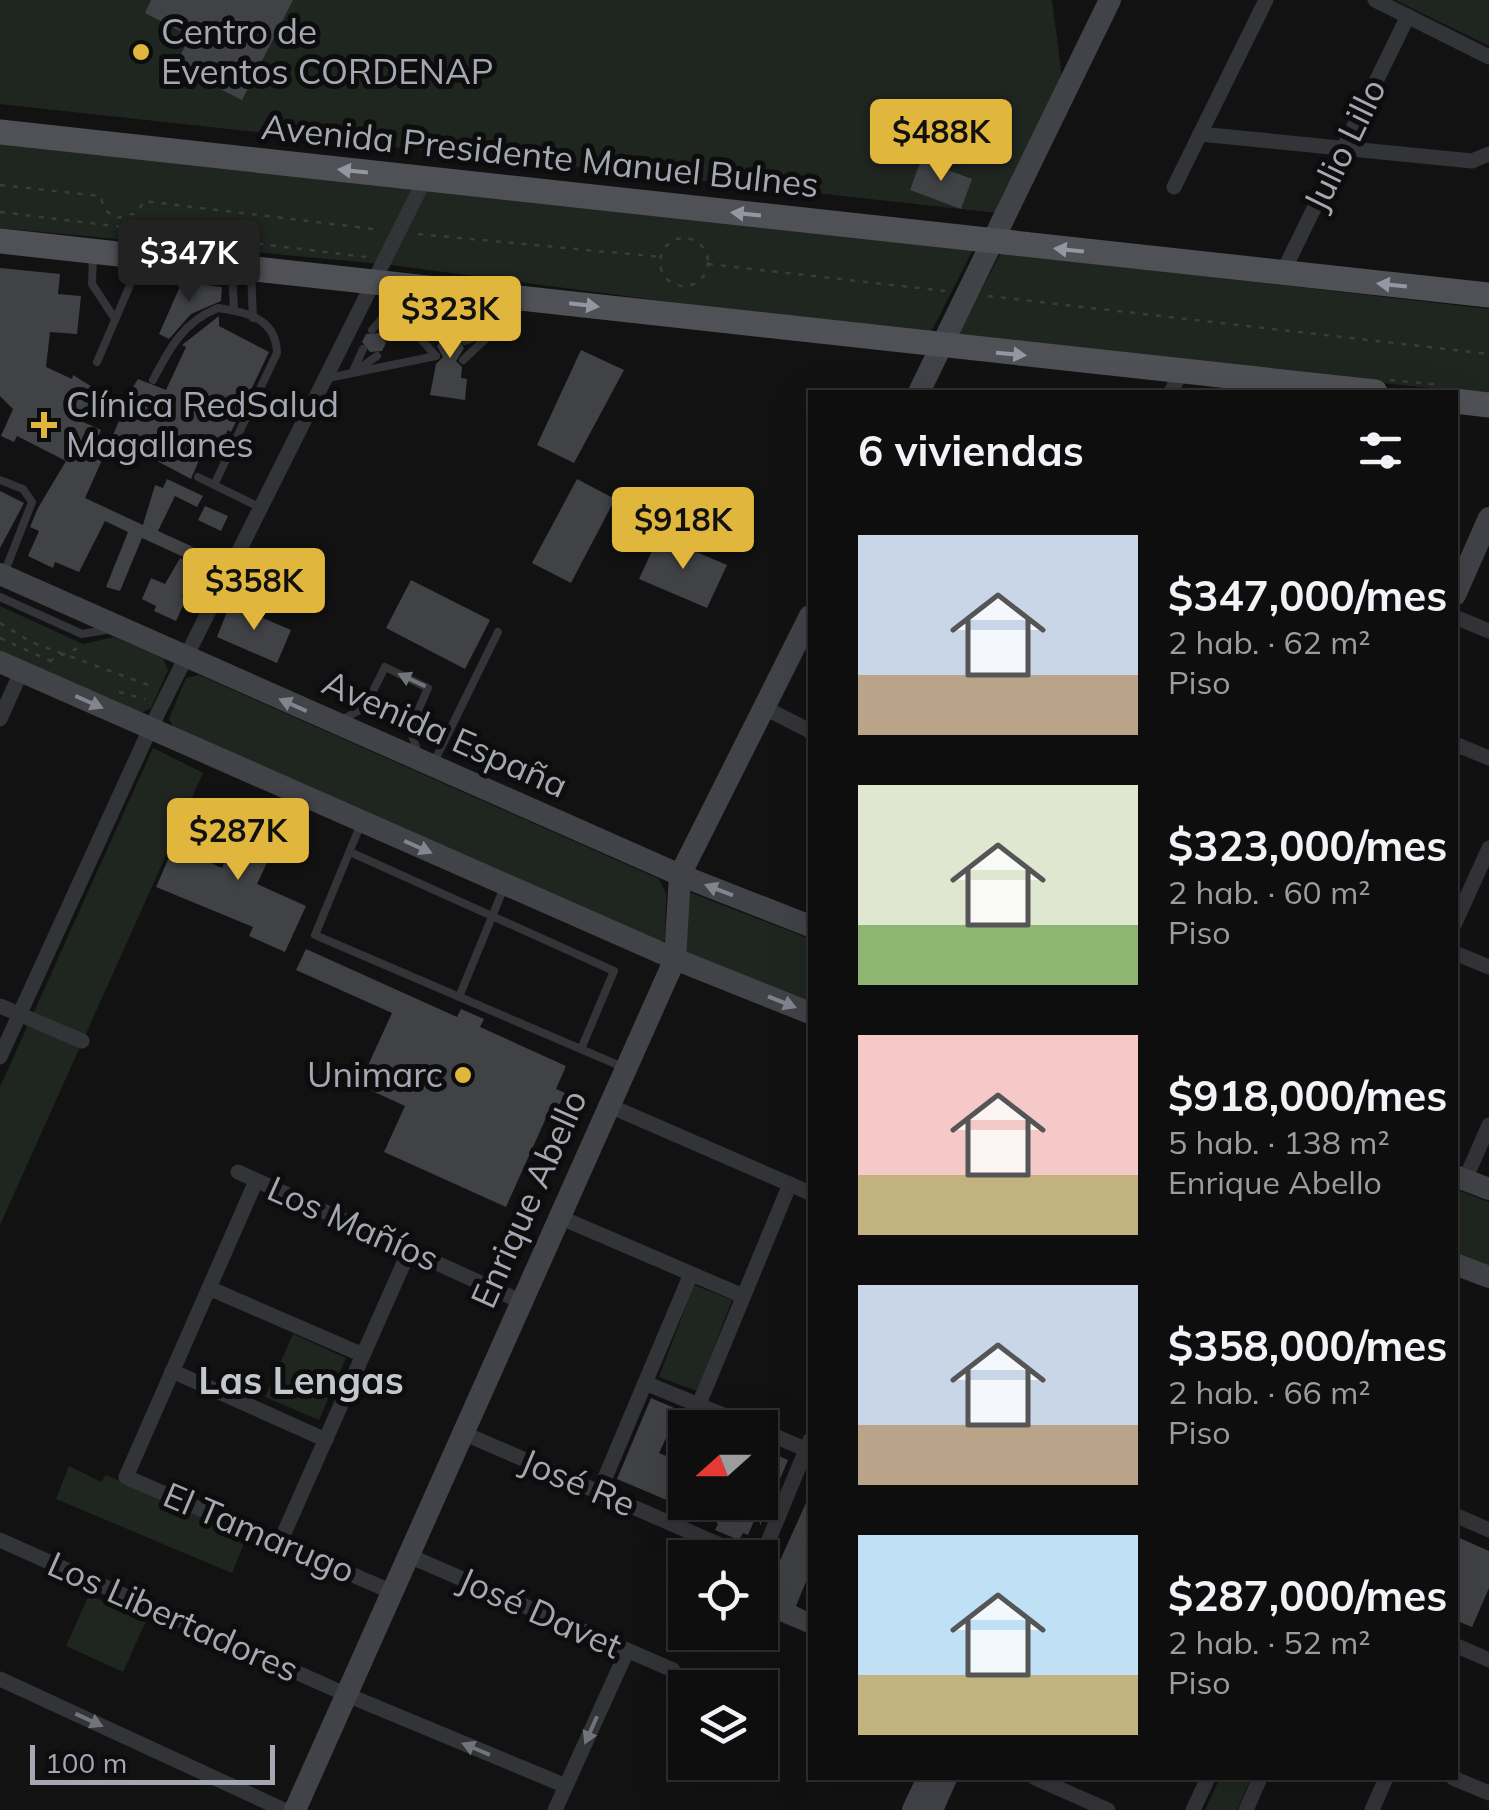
<!DOCTYPE html>
<html lang="es">
<meta charset="utf-8">
<style>
:root{--surface:#0e0e0e;--page:#171717;--text:#f1f3f6;--muted:#9b9c9e;--line:#2e2e2e;--accent:#e1b63c}
body{margin:0;font-family:Mulish,sans-serif;background:var(--page);color:var(--text);height:100vh;display:flex;flex-direction:column;font-size:38px;white-space:nowrap}
*{box-sizing:border-box;margin:0}
p{font-size:32px;color:var(--muted)}
.icon{flex:none;width:55px;height:55px;fill:none;stroke:currentColor;stroke-width:2;stroke-linecap:round;stroke-linejoin:round}
.map{position:relative;flex:1;overflow:hidden}
.sheet{position:absolute;left:808px;top:390px;width:650px;height:1390px;display:flex;flex-direction:column;background:var(--surface);border-radius:0px;box-shadow:0 10px 40px #0002,0 0 0 2px var(--line)}
.sheet>*{flex:none}
.needle{width:65px;rotate:249deg}
.fabs{position:absolute;left:668px;top:1410px;display:grid;gap:20px}
.fabs a{display:grid;place-items:center;width:110px;height:110px;border-radius:0px;background:var(--surface);box-shadow:0 10px 40px #0002,0 0 0 2px var(--line);font-size:50px}
.scale{position:absolute;left:30px;bottom:25px;width:245px;box-sizing:border-box;padding-left:10px;border:5px solid #a5a8b3;border-top:0;font-size:28px;line-height:35px;white-space:nowrap;color:#a5a8b3;-webkit-text-stroke:8px #0d0d0e;paint-order:stroke}
.price{position:absolute;translate:-50% -85px;padding:0 22px;border-radius:10px;background:var(--accent);color:#111;font-size:32px;line-height:65px;filter:drop-shadow(0 2px 5px #0008)}
.price::after{content:'';position:absolute;left:50%;top:60px;width:30px;height:22px;margin-left:-15px;background:inherit;clip-path:polygon(0 0,100% 0,50% 100%)}
.price.active{background:#222;color:#fff}
ul{padding:0;list-style:none}
li{display:flex;align-items:center;gap:30px;height:250px;padding:0 50px}
li span{display:grid;place-items:center;flex:none;width:280px;height:200px;border-radius:0px;color:#555}
li>.icon{margin-inline-start:auto}
span .icon{width:120px;height:120px;fill:#fffc;stroke-width:1}
li b{font-size:42px}
h2{display:flex;justify-content:space-between;align-items:center;height:120px;padding:0 50px;font-size:42px}
.map>svg:first-child{display:block}
</style>
<div class="map">
<svg width="1489" height="1810" viewBox="0 0 1489 1810">
<rect width="100%" height="100%" fill="#121213"/>
<!-- green -->
<g fill="#1f2620">
<polygon points="0,0 1052,0 1062,78 998,213 0,104"/>
<polygon points="1395,0 1489,0 1489,46"/>
<polygon points="0,137 975,246 929,336 391,265 0,228"/>
<polygon points="1001,253 1489,309 1489,394 955,339"/>
<polygon points="0,606 83,644 114,637 163,658 168,670 151,708 139,714 0,653"/>
<polygon points="199,675 659,879 666,894 665,940 658,945 176,732 169,719 186,678"/>
<polygon points="153,748 203,773 0,1225 0,1087"/>
<polygon points="689,892 810,939 810,1004 683,955"/>
<polygon points="1455,1189 1489,1202 1489,1266 1455,1253"/>
<polygon points="694,1285 732,1300 697,1391 659,1377"/>
<polygon points="293,1334 346,1358 319,1420 265,1397"/>
<polygon points="69,1466 101,1482 106,1475 246,1538 232,1573 56,1499"/>
<polygon points="89,1595 146,1621 123,1672 66,1646"/>
<polygon points="1220,1778 1251,1778 1237,1810 1205,1810"/>
</g>
<!-- building -->
<g fill="#414246">
<polygon points="151,0 293,0 242,100 175,66 190,36 145,13"/>
<polygon points="921,160 972,179 961,209 910,190"/>
<polygon points="0,268 60,274 58,294 81,296 77,334 50,332 46,367 72,379 73,375 97,390 81,421 101,430 90,454 102,460 85,498 143,525 155,485 163,488 167,479 203,496 197,507 175,496 158,531 193,547 188,559 142,538 120,591 106,587 128,532 105,521 79,572 55,562 53,568 28,556 39,531 30,527 38,508 66,461 17,436 14,442 1,436 13,409 0,396"/>
<polygon points="182,282 222,287 221,301 191,314 169,339 159,334"/>
<polygon points="441,312 468,315 460,322 466,330 458,339 464,348 456,361 462,367 461,378 467,379 465,400 430,395 436,364 443,357 437,346 445,335 439,327 447,320"/>
<polygon points="219,316 219,326 269,352 231,432 228,430 220,445 215,443 209,456 202,453 191,479 112,437 123,412 119,410 138,379 166,390 186,347 182,345"/>
<polygon points="379,333 386,343 382,351 370,352 362,342 366,334"/>
<polygon points="581,350 624,370 574,463 537,445"/>
<polygon points="577,479 615,499 571,583 532,563"/>
<polygon points="0,491 24,503 0,548"/>
<polygon points="205,506 228,516 221,531 198,520"/>
<polygon points="659,536 727,565 707,608 639,579"/>
<polygon points="180,558 198,568 182,597 186,599 176,621 154,611 156,606 142,599 151,578 165,584"/>
<polygon points="411,580 490,620 465,669 386,628"/>
<polygon points="230,604 291,630 277,663 217,637"/>
<polygon points="250,808 285,824 257,884 306,906 285,952 249,936 253,927 156,887 174,846 222,868"/>
<polygon points="306,949 457,1017 461,1009 484,1019 480,1027 566,1066 556,1089 565,1093 556,1112 550,1109 506,1207 384,1152 405,1106 359,1085 392,1013 296,970"/>
<polygon points="651,1398 679,1410 659,1453 685,1464 685,1502 760,1502 760,1448 788,1460 760,1526 760,1507 748,1535 743,1533 739,1540 715,1530 718,1524 714,1520 617,1479"/>
<polygon points="810,1494 810,1572 796,1606 810,1613 810,1634 772,1618 760,1645 760,1605"/>
<polygon points="1455,1536 1489,1551 1489,1588 1472,1627 1455,1620"/>
</g>
<g fill="none" stroke-linecap="round" stroke-linejoin="round">
<!-- path -->
<g stroke="#3a3b3f" stroke-width="2.5" stroke-dasharray="5 8" stroke-linecap="butt">
<polyline points="0,185 100,196 105,210 117,218 137,213 144,201 381,230"/>
<polyline points="0,212 366,257"/>
<polyline points="418,234 661,257"/>
<circle cx="684" cy="262" r="24"/>
<polyline points="708,264 945,291"/>
<polyline points="988,296 1489,354"/>
<polyline points="1390,380 1442,385"/>
<polyline points="0,623 31,642 151,686"/>
<polyline points="0,638 57,664"/>
<polyline points="49,661 78,648"/>
<polyline points="119,692 145,699"/>
</g>
<!-- lane -->
<g stroke="#333438" stroke-width="8">
<polyline points="93,256 92,284 115,319"/>
<polyline points="232,270 234,310"/>
<polyline points="251,272 253,318"/>
<path d="M394 287C398 315 418 336 436 356"/>
<polyline points="405,306 440,320"/>
<polyline points="403,308 438,337"/>
<polyline points="467,323 499,323"/>
<polyline points="372,330 396,302"/>
<polyline points="386,336 395,306"/>
<polyline points="465,341 495,328"/>
<polyline points="463,360 521,306"/>
<polyline points="97,362 130,285"/>
<polyline points="354,369 363,349"/>
<polyline points="356,371 377,356"/>
<polyline points="328,378 436,356"/>
<path d="M153 380C169 349 184 321 218 308 248 312 276 319 277 353L214 485"/>
<polyline points="198,477 259,507"/>
<polyline points="0,480 23,489 32,502 5,571"/>
<polyline points="0,597 82,634 106,630"/>
<polyline points="340,721 365,707 385,667 428,688 410,729 418,753"/>
<polyline points="434,762 498,632"/>
<polyline points="360,826 315,935 625,1068"/>
<polyline points="350,852 614,971 581,1049"/>
<polyline points="459,997 505,885"/>
</g>
<!-- street -->
<g stroke="#333438" stroke-width="15">
<polyline points="1375,0 1489,57"/>
<polyline points="1200,134 1472,161 1489,154"/>
<polyline points="1174,187 1266,0"/>
<polyline points="1282,274 1408,16"/>
<polyline points="1171,392 1182,370"/>
<polyline points="1455,617 1489,631"/>
<polyline points="765,708 810,731"/>
<polyline points="0,719 21,672"/>
<polyline points="1455,744 1489,758"/>
<polyline points="1455,923 1489,848"/>
<polyline points="1455,953 1489,967"/>
<polyline points="0,1006 82,1041"/>
<polyline points="0,1057 150,729 425,179"/>
<polyline points="610,1106 810,1193"/>
<polyline points="238,1172 522,1302"/>
<polyline points="1465,1180 1489,1125"/>
<polyline points="256,1181 126,1477 390,1591"/>
<polyline points="557,1216 743,1296"/>
<polyline points="209,1288 363,1355"/>
<polyline points="172,1371 326,1440"/>
<polyline points="645,1383 755,1428"/>
<polyline points="699,1404 790,1184"/>
<polyline points="760,1430 810,1451"/>
<polyline points="461,1432 750,1558"/>
<polyline points="599,1492 691,1274"/>
<polyline points="1455,1515 1489,1530"/>
<polyline points="0,1540 345,1694 566,1786"/>
<polyline points="281,1540 410,1249"/>
<polyline points="407,1555 673,1670"/>
<polyline points="760,1561 810,1440"/>
<polyline points="1455,1645 1489,1660"/>
<polyline points="0,1679 284,1810"/>
<polyline points="1035,1778 1108,1810"/>
<polyline points="1453,1778 1489,1793"/>
<polyline points="555,1810 627,1651"/>
<polyline points="1193,1810 1208,1778"/>
<polyline points="1246,1810 1260,1778"/>
<polyline points="1372,1810 1386,1778"/>
</g>
<!-- secondary -->
<g stroke="#424348" stroke-width="22">
<polyline points="919,392 1110,0"/>
<polyline points="0,574 680,875 810,926"/>
<polyline points="1455,595 1489,518"/>
<polyline points="0,662 675,959 810,1013"/>
<polyline points="1455,1176 1489,1189"/>
<polyline points="1455,1264 1489,1277"/>
<polyline points="295,1810 675,959 680,875 810,616"/>
<polyline points="913,1810 928,1778"/>
<polyline points="932,1810 946,1778"/>
</g>
<!-- primary -->
<g stroke="#505157" stroke-width="25">
<polyline points="0,132 1489,295"/>
<polyline points="0,241 1375,392"/>
<polyline points="1455,401 1489,405"/>
</g>
</g>
<!-- one-way arrows -->
<defs><path id="oneway-solid" d="M-6-.8H1V-3.2L6.5 0L1 3.2V.8H-6Z" transform="scale(2.5)"/></defs>
<g fill="#9497a1">
<use href="#oneway-solid" transform="translate(353 171) rotate(-174)"/>
<use href="#oneway-solid" transform="translate(746 214) rotate(-174)"/>
<use href="#oneway-solid" transform="translate(1069 250) rotate(-174)"/>
<use href="#oneway-solid" transform="translate(1392 285) rotate(-174)"/>
<use href="#oneway-solid" transform="translate(584 305) rotate(7)"/>
<use href="#oneway-solid" transform="translate(1011 354) rotate(5)"/>
</g>
<g fill="#72747c">
<use href="#oneway-solid" transform="translate(412 680) rotate(-155)"/>
<use href="#oneway-solid" transform="translate(89 1720) rotate(25)"/>
<use href="#oneway-solid" transform="translate(591 1730) rotate(114)"/>
<use href="#oneway-solid" transform="translate(476 1749) rotate(-157)"/>
</g>
<g fill="#82858e">
<use href="#oneway-solid" transform="translate(89 702) rotate(24)"/>
<use href="#oneway-solid" transform="translate(293 705) rotate(-156)"/>
<use href="#oneway-solid" transform="translate(418 847) rotate(24)"/>
<use href="#oneway-solid" transform="translate(719 890) rotate(-159)"/>
<use href="#oneway-solid" transform="translate(782 1002) rotate(22)"/>
</g>
<!-- markers -->
<g fill="#e1b63c" stroke="#0d0d0e" stroke-width="4">
<circle cx="141" cy="52" r="10"/>
<path d="M39 410h10v10h10v10h-10v10h-10v-10h-10v-10h10z"/>
<circle cx="463" cy="1075" r="10"/>
</g>
<g text-anchor="middle" stroke-width="10" stroke-linejoin="round" paint-order="stroke">
<!-- poi labels -->
<g font-size="35" fill="#a5a8b3" stroke="#0d0d0e" text-anchor="start">
<text x="161" y="44">Centro de<tspan x="161" dy="40">Eventos CORDENAP</tspan></text>
<text x="66" y="417">Clínica RedSalud<tspan x="66" dy="40">Magallanes</tspan></text>
<text x="443" y="1087" text-anchor="end">Unimarc</text>
</g>
<!-- street labels -->
<g font-size="35" fill="#a5a8b3" stroke="#0d0d0e">
<text transform="translate(1345 145) rotate(-64)" y="12">Julio Lillo</text>
<text transform="translate(540 156) rotate(6)" y="12">Avenida Presidente Manuel Bulnes</text>
<text transform="translate(445 734) rotate(24)" y="12">Avenida España</text>
<text transform="translate(529 1199) rotate(-66)" y="12">Enrique Abello</text>
<text transform="translate(353 1224) rotate(24)" y="12">Los Mañíos</text>
<text transform="translate(578 1483) rotate(23)" y="12">José Re</text>
<text transform="translate(259 1533) rotate(23)" y="12">El Tamarugo</text>
<text transform="translate(540 1613) rotate(24)" y="12">José Davet</text>
<text transform="translate(173 1617) rotate(24)" y="12">Los Libertadores</text>
</g>
<!-- neighbourhood labels -->
<g font-size="38" font-weight="bold" fill="#c5c7cf" stroke="#0d0d0e">
<text x="301" y="1394">Las Lengas</text>
</g>
</g>
</svg>
<div class="fabs">
<a><svg class="needle" viewBox="-14 -14 28 28"><path d="M0-13l5 13h-10z" fill="#e53935"/><path d="M0 13l5-13h-10z" fill="#9b9c9e"/></svg></a>
<a><svg class="icon" aria-label="locate" viewBox="0 0 24 24"><circle cx="12" cy="12" r="6"/><path d="M12 2v4M12 18v4M2 12h4M18 12h4"/></svg></a>
<a><svg class="icon" aria-label="layers" viewBox="0 0 24 24"><path d="M12 4l9 5-9 5-9-5zM3 14l9 5 9-5"/></svg></a>
</div>
<div class="scale">100 m</div>
<b class="price" style="left:941px;top:184px">$488K</b>
<b class="price active" style="left:189px;top:305px">$347K</b>
<b class="price" style="left:450px;top:361px">$323K</b>
<b class="price" style="left:683px;top:572px">$918K</b>
<b class="price" style="left:254px;top:633px">$358K</b>
<b class="price" style="left:238px;top:883px">$287K</b>
<section class="sheet">
<h2>6 viviendas<svg class="icon" aria-label="filters" viewBox="0 0 24 24"><path d="M4 7h16M4 17h16"/><circle cx="9" cy="7" r="2"/><circle cx="15" cy="17" r="2"/></svg></h2>
<ul>
<li><span style="background:linear-gradient(#c9d6e8 70%,#b9a48a 0)"><svg class="icon" aria-label="home" viewBox="0 0 24 24"><path d="M3 11l9-7 9 7M6 9v11h12V9"/></svg></span><div><b>$347,000/mes</b><p>2 hab. · 62 m²</p><p>Piso</p></div></li>
<li><span style="background:linear-gradient(#dfe7d0 70%,#8fb573 0)"><svg class="icon" aria-label="home" viewBox="0 0 24 24"><path d="M3 11l9-7 9 7M6 9v11h12V9"/></svg></span><div><b>$323,000/mes</b><p>2 hab. · 60 m²</p><p>Piso</p></div></li>
<li><span style="background:linear-gradient(#f6c9c9 70%,#c2b280 0)"><svg class="icon" aria-label="home" viewBox="0 0 24 24"><path d="M3 11l9-7 9 7M6 9v11h12V9"/></svg></span><div><b>$918,000/mes</b><p>5 hab. · 138 m²</p><p>Enrique Abello</p></div></li>
<li><span style="background:linear-gradient(#c9d6e8 70%,#b9a48a 0)"><svg class="icon" aria-label="home" viewBox="0 0 24 24"><path d="M3 11l9-7 9 7M6 9v11h12V9"/></svg></span><div><b>$358,000/mes</b><p>2 hab. · 66 m²</p><p>Piso</p></div></li>
<li><span style="background:linear-gradient(#bfe0f5 70%,#c2b280 0)"><svg class="icon" aria-label="home" viewBox="0 0 24 24"><path d="M3 11l9-7 9 7M6 9v11h12V9"/></svg></span><div><b>$287,000/mes</b><p>2 hab. · 52 m²</p><p>Piso</p></div></li>
</ul>
</section>
</div>
